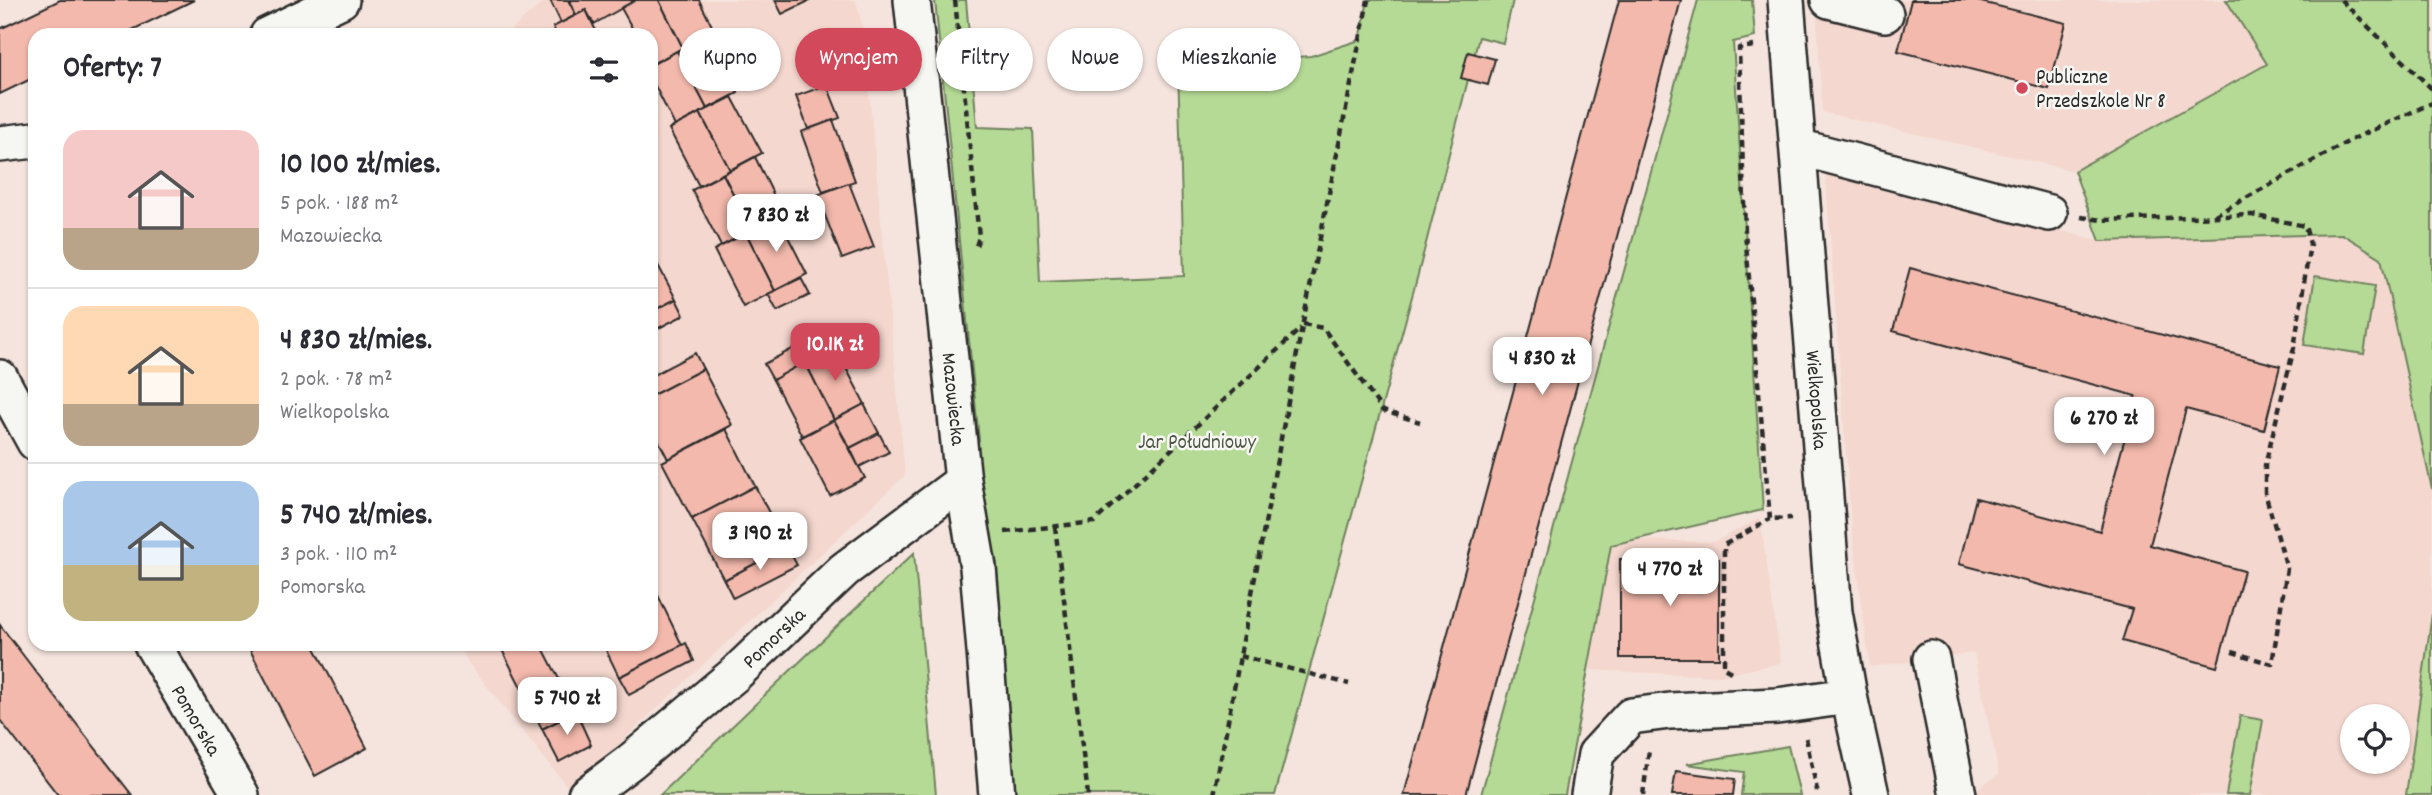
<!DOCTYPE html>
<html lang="pl">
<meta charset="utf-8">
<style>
:root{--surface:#fff;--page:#f2f2f3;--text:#2b2b33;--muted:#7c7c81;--line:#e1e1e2;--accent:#d1495b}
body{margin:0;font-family:Dekko,sans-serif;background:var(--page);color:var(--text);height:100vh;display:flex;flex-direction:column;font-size:26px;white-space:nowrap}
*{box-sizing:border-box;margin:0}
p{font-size:23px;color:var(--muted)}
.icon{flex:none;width:38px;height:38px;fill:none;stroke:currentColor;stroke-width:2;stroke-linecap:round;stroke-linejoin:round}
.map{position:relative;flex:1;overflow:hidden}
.panel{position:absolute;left:28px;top:28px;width:630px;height:623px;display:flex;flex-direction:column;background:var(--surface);border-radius:21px;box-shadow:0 2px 5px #0004}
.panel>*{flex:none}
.top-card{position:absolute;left:679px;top:28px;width:665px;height:63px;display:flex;gap:14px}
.buttons{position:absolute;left:2340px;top:704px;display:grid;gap:14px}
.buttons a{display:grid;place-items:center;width:70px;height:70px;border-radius:50%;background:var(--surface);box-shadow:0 2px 5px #0004;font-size:35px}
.price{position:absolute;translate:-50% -60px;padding:0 16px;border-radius:14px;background:#fff;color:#222;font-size:23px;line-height:46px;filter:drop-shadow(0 2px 4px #0008)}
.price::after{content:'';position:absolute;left:50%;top:42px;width:21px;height:16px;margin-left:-10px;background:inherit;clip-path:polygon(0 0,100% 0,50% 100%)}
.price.selected{background:var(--accent);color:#fff}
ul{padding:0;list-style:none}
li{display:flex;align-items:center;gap:21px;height:175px;padding:0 35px}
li+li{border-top:2px solid var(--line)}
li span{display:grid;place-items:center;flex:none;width:196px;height:140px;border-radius:21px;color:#555}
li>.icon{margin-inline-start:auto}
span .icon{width:84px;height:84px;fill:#fffc;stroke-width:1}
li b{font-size:30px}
h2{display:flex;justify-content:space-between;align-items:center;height:84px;padding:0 35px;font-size:30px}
.tag{padding:0 24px;border-radius:32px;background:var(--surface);box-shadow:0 2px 5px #0004;font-size:24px;line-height:63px}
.tag.selected{background:var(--accent);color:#fff}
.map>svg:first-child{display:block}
</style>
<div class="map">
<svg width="2432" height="795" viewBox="0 0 2432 795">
<rect width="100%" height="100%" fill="#f5e4dd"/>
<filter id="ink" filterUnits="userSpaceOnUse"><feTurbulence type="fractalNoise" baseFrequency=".0143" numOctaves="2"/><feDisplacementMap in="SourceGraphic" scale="14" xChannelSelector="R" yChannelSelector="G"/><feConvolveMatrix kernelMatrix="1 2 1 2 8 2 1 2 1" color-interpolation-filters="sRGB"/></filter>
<g filter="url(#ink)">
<!-- built -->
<g fill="#f4d7ce" fill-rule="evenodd">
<polygon points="546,0 856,0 863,29 905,475 570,790 467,661 460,644 651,644 651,35 505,35"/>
<polygon points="1816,0 2226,0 2267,64 2074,171 1822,112"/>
<path d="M1825 166 2100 241 2342 234 2381 258 2432 489V614L2406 795H1976L1975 790 1999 774 1974 653 1870 667 1851 523ZM2352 716H2398V761H2352Z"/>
<polygon points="1760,518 1781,663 1720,676 1590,670 1601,539 1714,542"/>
</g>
<!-- green -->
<g fill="#b5da95" stroke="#708260" stroke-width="2">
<polygon points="935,0 966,0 977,127 1033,129 1040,282 1184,276 1178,65 1311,56 1360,40 1368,0 1513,0 1503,43 1479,37 1416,282 1275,795 997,795 963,481 979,440"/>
<polygon points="1698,0 1752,0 1755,37 1733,42 1763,510 1611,545 1565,795 1481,795"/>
<polygon points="2226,0 2432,0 2432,489 2381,258 2342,234 2100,241 2074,171 2267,64"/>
<polygon points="2315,276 2375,286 2364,354 2304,345"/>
<polygon points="914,553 936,795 660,795"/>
<polygon points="2432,614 2432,795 2406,795"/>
<polygon points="2240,716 2263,720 2250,795 2226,795"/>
<polygon points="1788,746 1800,795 1741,795 1744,772 1686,764"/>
</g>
<!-- building -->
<g fill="#f3b9ac" stroke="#2b2b2b" stroke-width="2">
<polygon points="60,0 194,0 122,35 35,35 35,77 0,94 0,29"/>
<polygon points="550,0 568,0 576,15 561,23"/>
<polygon points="570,0 636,0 594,24 586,10 576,15"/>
<polygon points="636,0 659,0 683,48 652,64 651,35 636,35 621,8"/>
<polygon points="659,0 699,0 715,32 683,48"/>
<polygon points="775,0 811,0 782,14"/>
<polygon points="1619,0 1681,0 1466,795 1404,795"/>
<polygon points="1911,0 1973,0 2066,23 2049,89 1898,51"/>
<polygon points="586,10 598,35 557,35 553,27"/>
<polygon points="708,35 738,93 707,109 677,51"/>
<polygon points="677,51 707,109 675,126 651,78 651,65"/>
<polygon points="1468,52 1495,59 1488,85 1461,78"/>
<polygon points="827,85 840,118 808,129 796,96"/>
<polygon points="732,97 762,153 730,170 700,113"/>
<polygon points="700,113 730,170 699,186 669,129"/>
<polygon points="833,120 855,181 823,192 801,132"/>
<polygon points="755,157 783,214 752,231 723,174"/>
<polygon points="723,174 752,231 721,246 692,190"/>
<polygon points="849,183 874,247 842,259 817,195"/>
<polygon points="778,217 807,274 775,291 746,233"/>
<polygon points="746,233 775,291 743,307 714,250"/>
<polygon points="651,252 676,299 651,312"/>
<polygon points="1910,268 2280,366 2264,430 2186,409 2150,545 2244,571 2217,667 2122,641 2132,609 1959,564 1976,498 2100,531 2136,396 1893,331"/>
<polygon points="801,278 810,295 777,311 768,294"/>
<polygon points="676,299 684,315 651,332 651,312"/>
<polygon points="796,347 805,362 773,380 764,364"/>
<polygon points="835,347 865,404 834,420 805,362"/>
<polygon points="695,353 703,369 651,396 651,376"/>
<polygon points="805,362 834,420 802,436 773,380"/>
<polygon points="703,369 732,425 668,459 651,426 651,396"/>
<polygon points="864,404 879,433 850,448 834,420"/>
<polygon points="834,420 865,478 830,496 800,438"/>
<polygon points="726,429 755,486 692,519 662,462"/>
<polygon points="879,433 889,452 859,467 850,448"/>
<polygon points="755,486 787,547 724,580 692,519"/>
<polygon points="787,547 797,565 733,598 724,580"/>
<rect x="1620" y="559" width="99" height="99"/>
<polygon points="651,581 682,645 619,677 603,644 651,644"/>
<polygon points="0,625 36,672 132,795 58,795 0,720"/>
<polygon points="686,643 694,661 629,695 619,677"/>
<polygon points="247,644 313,644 367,748 315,776"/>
<polygon points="499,644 541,644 561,683 527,699"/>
<polygon points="561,683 576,712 542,729 527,699"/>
<polygon points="576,712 591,745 559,762 542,729"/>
<polygon points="1676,771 1735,779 1733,795 1672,795"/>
</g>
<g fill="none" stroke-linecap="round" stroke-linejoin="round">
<defs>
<g id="minor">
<path id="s1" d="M912 0 963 481 978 567 997 795"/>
<path id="s2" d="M1786 0 1834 612 1849 696 1871 795"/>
<polyline points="1829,0 1885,14"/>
<polyline points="268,35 341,0"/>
<polyline points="0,144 35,140"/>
<polyline points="1798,147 2049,213"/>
<polyline points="0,378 35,442"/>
<path id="s3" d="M152 644 241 795"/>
<polyline points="1931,659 1958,795"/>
<path id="s4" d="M586 795 630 762 734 675 844 570 963 481"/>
<polyline points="1589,795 1596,754 1631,716 1670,711 1777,706 1849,696"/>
</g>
</defs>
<!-- minor casing -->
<use href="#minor" stroke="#2b2b2b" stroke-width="40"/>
<!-- path -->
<g stroke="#2b2b2b" stroke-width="4.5" stroke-dasharray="7 5" stroke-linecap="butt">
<polyline points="955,0 979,237 975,249"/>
<polyline points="2341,0 2432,89"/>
<polyline points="1754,46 1739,48 1745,232 1770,519 1791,518"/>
<polyline points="2215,215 2353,139 2432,103"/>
<polyline points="2081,217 2101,220 2252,215 2305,226 2310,244 2294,348 2265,465 2265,493 2287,568 2272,664 2229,651"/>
<polyline points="1303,324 1323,328 1383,411 1420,422"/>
<polyline points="1055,526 1088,795"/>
<polyline points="1005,532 1094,522 1301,328"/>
<polyline points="1240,656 1349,684"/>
<polyline points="1731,672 1724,668 1724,545 1770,519"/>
<polyline points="1806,738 1818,795"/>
<polyline points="1214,795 1302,327 1368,0"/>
<polyline points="1643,795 1649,750"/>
</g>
<!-- minor -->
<use href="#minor" stroke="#f6f6f2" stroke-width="35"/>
</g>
</g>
<!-- markers -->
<circle fill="#d1495b" stroke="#f6f6f2" stroke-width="2.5" cx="2022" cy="88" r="7"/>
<g text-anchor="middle" stroke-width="5" stroke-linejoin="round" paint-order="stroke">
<!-- poi labels -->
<g font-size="21" fill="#2b2b2b" stroke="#f6f6f2" text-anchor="start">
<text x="2036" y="83">Publiczne<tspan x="2036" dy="24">Przedszkole Nr 8</tspan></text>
</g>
<!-- street labels -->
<g font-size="21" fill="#2b2b2b" stroke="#f6f6f2">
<text dy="7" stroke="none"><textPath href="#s1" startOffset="401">Mazowiecka</textPath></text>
<text dy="7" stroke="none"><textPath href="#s2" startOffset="401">Wielkopolska</textPath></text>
<text dy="7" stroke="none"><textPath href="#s4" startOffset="245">Pomorska</textPath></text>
<text dy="7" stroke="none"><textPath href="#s3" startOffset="88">Pomorska</textPath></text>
</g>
<!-- park labels -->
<g font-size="21" fill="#4e5746" stroke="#f6f6f2">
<text x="1197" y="448">Jar Południowy</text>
</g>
</g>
</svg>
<div class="buttons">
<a><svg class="icon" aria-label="locate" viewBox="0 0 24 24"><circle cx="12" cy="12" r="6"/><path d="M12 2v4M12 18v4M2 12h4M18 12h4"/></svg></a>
</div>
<b class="price" style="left:776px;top:254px">7 830 zł</b>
<b class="price selected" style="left:835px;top:383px">10.1K zł</b>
<b class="price" style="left:1542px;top:397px">4 830 zł</b>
<b class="price" style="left:2104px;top:457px">6 270 zł</b>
<b class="price" style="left:760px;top:572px">3 190 zł</b>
<b class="price" style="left:1670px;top:608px">4 770 zł</b>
<b class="price" style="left:567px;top:737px">5 740 zł</b>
<div class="top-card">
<a class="tag">Kupno</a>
<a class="tag selected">Wynajem</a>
<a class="tag">Filtry</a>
<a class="tag">Nowe</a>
<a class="tag">Mieszkanie</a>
</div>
<section class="panel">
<h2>Oferty: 7<svg class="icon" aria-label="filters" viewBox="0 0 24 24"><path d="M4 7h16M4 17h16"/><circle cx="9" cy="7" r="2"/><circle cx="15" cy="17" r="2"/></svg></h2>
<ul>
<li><span style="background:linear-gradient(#f6c9c9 70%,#b9a48a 0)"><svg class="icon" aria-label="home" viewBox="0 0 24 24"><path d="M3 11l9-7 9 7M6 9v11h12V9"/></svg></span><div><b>10 100 zł/mies.</b><p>5 pok. · 188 m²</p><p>Mazowiecka</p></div></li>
<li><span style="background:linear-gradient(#ffd9b3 70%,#b9a48a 0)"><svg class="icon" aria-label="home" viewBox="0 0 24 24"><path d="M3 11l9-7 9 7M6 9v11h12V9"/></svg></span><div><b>4 830 zł/mies.</b><p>2 pok. · 78 m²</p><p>Wielkopolska</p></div></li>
<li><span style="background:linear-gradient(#a9c7e8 60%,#c2b280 0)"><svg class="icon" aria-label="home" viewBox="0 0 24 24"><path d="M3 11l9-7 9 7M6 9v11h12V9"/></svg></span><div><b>5 740 zł/mies.</b><p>3 pok. · 110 m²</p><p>Pomorska</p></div></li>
</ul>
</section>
</div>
